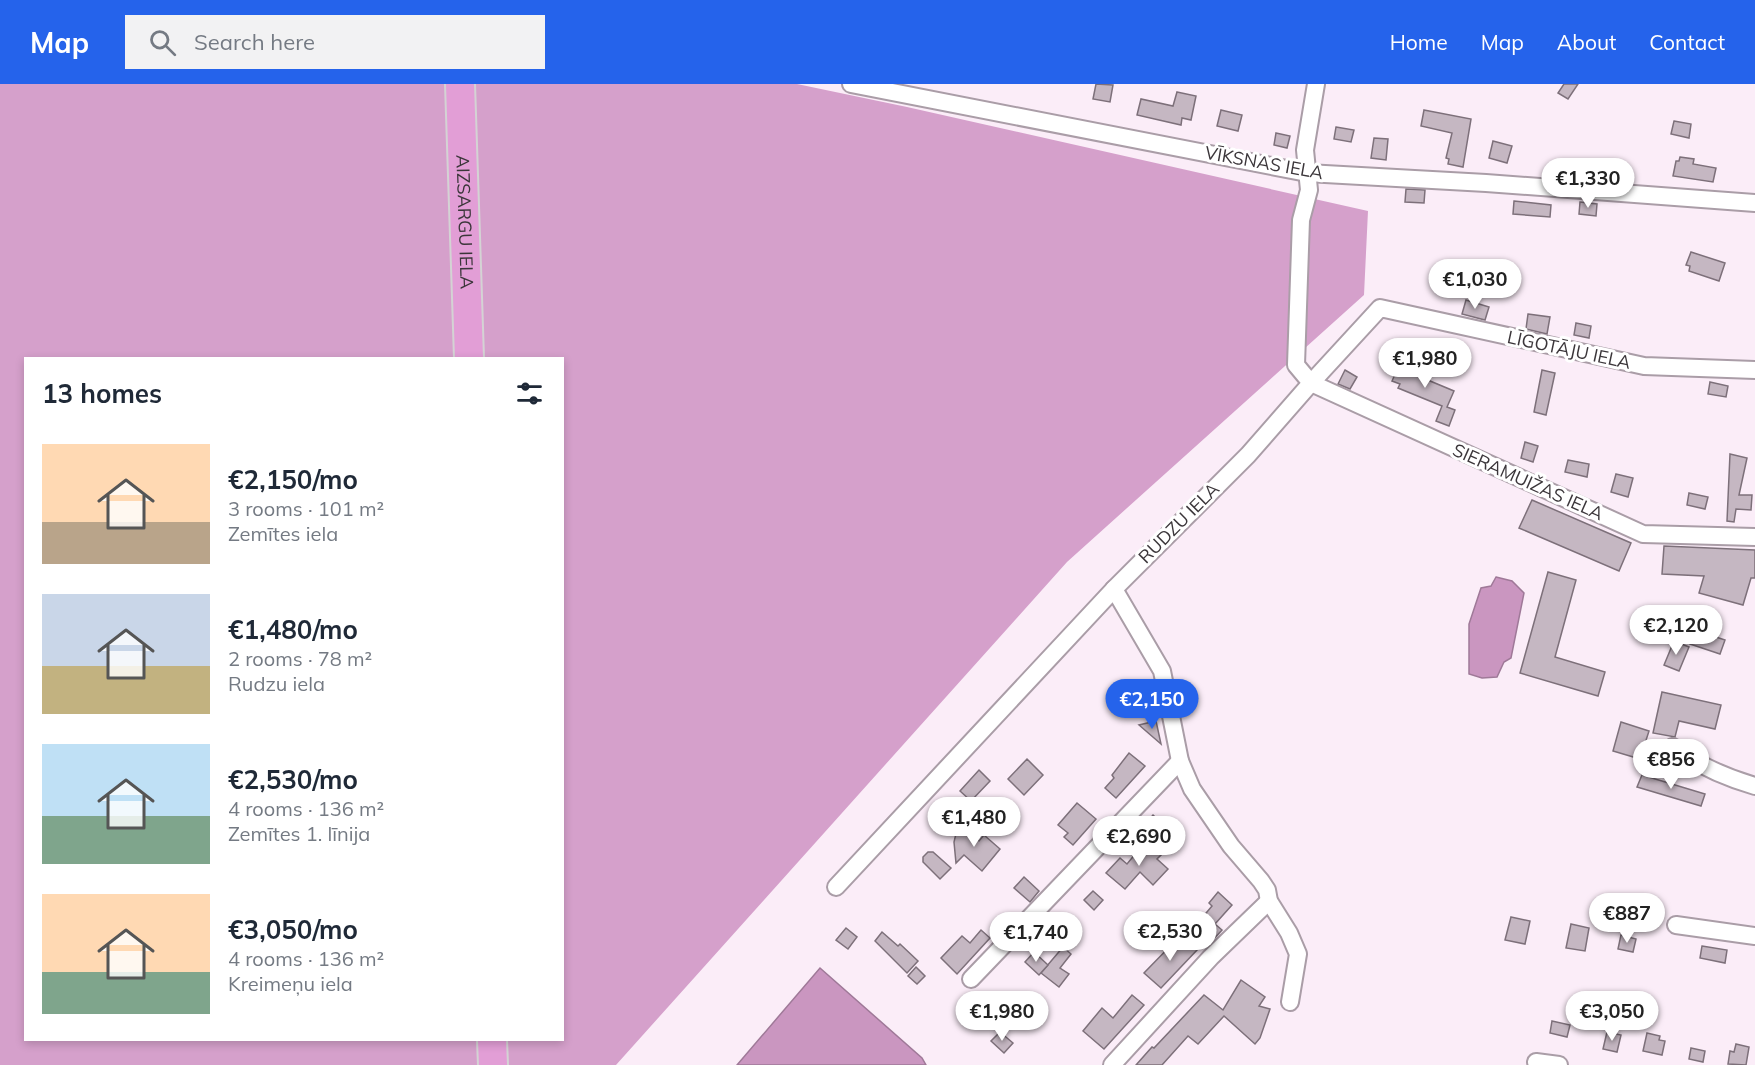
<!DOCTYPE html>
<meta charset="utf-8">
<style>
:root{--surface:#fff;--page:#f2f2f3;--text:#1f2937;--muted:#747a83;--accent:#2563eb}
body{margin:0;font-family:Mulish,sans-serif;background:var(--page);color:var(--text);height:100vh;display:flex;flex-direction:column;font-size:22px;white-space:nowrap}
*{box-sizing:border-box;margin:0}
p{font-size:20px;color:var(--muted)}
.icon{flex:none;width:33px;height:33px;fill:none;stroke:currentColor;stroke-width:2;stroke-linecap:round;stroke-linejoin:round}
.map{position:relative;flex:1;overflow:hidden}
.side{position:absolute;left:24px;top:273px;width:540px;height:684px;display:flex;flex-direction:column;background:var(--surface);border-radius:0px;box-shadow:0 3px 9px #0003}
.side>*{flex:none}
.price{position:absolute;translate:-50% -51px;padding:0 14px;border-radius:21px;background:#fff;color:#222;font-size:20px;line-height:39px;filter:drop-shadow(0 2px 3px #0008)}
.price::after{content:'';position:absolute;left:50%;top:36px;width:18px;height:14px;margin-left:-9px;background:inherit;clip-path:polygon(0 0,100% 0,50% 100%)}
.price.current{background:var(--accent);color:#fff}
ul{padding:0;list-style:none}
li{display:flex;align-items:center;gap:18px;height:150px;padding:0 18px}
li span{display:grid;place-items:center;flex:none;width:168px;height:120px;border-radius:0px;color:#555}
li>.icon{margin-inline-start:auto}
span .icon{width:72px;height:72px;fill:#fffc;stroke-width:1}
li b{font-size:26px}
h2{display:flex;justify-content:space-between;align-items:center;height:72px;padding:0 18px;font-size:26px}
header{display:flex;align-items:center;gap:36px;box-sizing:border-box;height:84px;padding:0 30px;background:var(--accent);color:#fff}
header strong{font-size:28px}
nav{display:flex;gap:33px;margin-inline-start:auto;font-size:21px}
.search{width:420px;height:54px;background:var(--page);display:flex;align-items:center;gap:15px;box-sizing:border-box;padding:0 21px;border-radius:0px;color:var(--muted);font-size:22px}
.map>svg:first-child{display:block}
</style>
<header>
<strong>Map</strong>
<div class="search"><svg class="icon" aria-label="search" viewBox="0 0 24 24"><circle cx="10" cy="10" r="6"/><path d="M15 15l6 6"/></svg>Search here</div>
<nav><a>Home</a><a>Map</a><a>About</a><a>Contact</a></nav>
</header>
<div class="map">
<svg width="1755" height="981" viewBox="0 0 1755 981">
<rect width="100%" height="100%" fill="#fbedf8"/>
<!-- forest -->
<path fill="#d5a0cb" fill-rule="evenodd" d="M0 0H797L907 23 1368 127 1364 211 1067 478 616 981H0ZM26 274H562V956H26Z"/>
<!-- water -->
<g fill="#ca96c0" stroke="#9f7998" stroke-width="1.5">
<polygon points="1496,493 1512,497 1524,509 1511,574 1504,578 1497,593 1482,594 1469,590 1469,540 1481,504 1491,502"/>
<polygon points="820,884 922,974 926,981 737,981"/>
</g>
<!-- building -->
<g fill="#c5b7c2" stroke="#7d707a" stroke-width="1.5">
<polygon points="1096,0 1113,1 1110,18 1093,15"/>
<polygon points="1564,0 1578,0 1568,15 1558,9"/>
<polygon points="1177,8 1196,12 1191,36 1182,34 1181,41 1137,31 1141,15 1173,22"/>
<polygon points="1221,26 1242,31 1238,47 1217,42"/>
<polygon points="1424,26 1471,35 1463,83 1448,80 1449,75 1446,74 1452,49 1421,42"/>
<polygon points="1674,37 1691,40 1689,54 1671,50"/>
<polygon points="1336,43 1354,46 1351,58 1334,55"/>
<polygon points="1276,49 1290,52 1287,64 1274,61"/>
<polygon points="1374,54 1388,55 1386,76 1371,74"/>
<polygon points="1493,57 1512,62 1507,79 1489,74"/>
<polygon points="1680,73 1694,75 1693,80 1716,84 1713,98 1673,92 1676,77 1679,77"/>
<polygon points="1406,105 1425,106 1424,119 1405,118"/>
<polygon points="1514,117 1551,121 1550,133 1513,130"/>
<polygon points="1580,118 1597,120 1596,132 1579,130"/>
<polygon points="1691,168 1725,179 1719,197 1689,187 1690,182 1686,181"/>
<polygon points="1466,216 1489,223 1485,236 1462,230"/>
<polygon points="1528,230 1550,233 1547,250 1526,245"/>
<polygon points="1576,239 1591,242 1589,254 1574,251"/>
<polygon points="1402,275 1427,286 1423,294 1454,307 1447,323 1455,326 1449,342 1436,337 1442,322 1398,304 1400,300 1392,297"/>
<polygon points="1345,286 1357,293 1350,305 1338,300"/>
<polygon points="1542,286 1555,289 1546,331 1534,328"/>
<polygon points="1710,298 1728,302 1726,313 1708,310"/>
<polygon points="1525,358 1538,362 1533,378 1521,374"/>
<polygon points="1730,370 1747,374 1739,411 1752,411 1751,426 1736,425 1734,438 1727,437"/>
<polygon points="1568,376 1589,380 1587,393 1565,388"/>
<polygon points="1616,390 1633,394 1628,413 1611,408"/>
<polygon points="1689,409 1708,413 1705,425 1687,421"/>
<polygon points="1532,416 1631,459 1619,487 1519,444"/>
<polygon points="1664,462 1755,466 1755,494 1751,494 1743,521 1699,509 1704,492 1662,490"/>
<polygon points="1548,488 1576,496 1555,573 1605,588 1598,612 1520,589"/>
<polygon points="1695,546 1725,556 1720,570 1690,560"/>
<polygon points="1674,557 1689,563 1679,587 1664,581"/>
<polygon points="1662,608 1721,621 1715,645 1679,637 1675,653 1653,649"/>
<polygon points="1156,637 1161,660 1139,641"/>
<polygon points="1621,638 1649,647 1640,675 1613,667"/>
<polygon points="1129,669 1145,682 1116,714 1105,704 1114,694 1112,691"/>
<polygon points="1027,675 1043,691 1024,711 1008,695"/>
<polygon points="979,686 990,697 971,717 960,707"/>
<polygon points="1642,691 1705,710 1701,722 1637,703"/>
<polygon points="1077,719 1096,735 1073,761 1064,753 1068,749 1058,741"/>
<polygon points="945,721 953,729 945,738 937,730"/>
<polygon points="1153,731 1167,744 1153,760 1139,747"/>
<polygon points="959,737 979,757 984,751 1000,765 982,787 964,771 956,779 954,758"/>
<polygon points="1146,757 1162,770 1157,775 1168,785 1153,801 1140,788 1125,805 1106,789 1120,774 1127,780"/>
<polygon points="928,768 933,768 951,784 940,795 923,778 923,773"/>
<polygon points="1024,793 1039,807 1030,818 1014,804"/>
<polygon points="1093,807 1103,816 1094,826 1084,816"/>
<polygon points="1218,808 1232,821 1215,840 1222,846 1212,857 1196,841 1212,822 1209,819"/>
<polygon points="1511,833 1530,837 1525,860 1505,856"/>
<polygon points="1571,840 1589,844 1585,867 1566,864"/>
<polygon points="846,844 857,853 848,865 836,856"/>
<polygon points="981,846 990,854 957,890 941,874 962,852 970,859"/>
<polygon points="882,848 898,862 900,860 918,877 907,889 875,857"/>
<polygon points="1621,851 1636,855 1633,868 1618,865"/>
<polygon points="1180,852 1197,866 1161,904 1144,889"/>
<polygon points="1702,862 1727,866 1725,879 1700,874"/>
<polygon points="1063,863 1071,870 1060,884 1069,890 1059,903 1041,889"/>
<polygon points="1034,868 1048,881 1039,891 1025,878"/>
<polygon points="916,883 925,892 917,900 908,892"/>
<polygon points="1241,896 1265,913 1259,922 1270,925 1260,954 1255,960 1224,932 1198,960 1188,952 1162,981 1136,981 1152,963 1154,964 1204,911 1223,926"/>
<polygon points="1132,911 1144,921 1104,965 1083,947 1102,924 1113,934"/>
<polygon points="1552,937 1570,941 1567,953 1550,949"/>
<polygon points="1000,948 1013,959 1004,969 991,957"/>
<polygon points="1607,948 1621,951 1617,968 1603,965"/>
<polygon points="1647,949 1660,952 1659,956 1665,957 1662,971 1643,967"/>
<polygon points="1736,960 1749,963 1746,981 1728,980 1730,967 1734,968"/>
<polygon points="1691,964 1705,967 1703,978 1689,975"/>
</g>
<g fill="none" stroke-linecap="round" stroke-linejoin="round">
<defs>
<g id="minor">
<polyline points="851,0 1307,89 1486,99 1755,119"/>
<polyline points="1755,286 1644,282 1380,224 1311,299 1643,450 1755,453"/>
<polyline points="1114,505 1162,587 1180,677 1192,705 1231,762 1261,797 1267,806 1269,817 1289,849 1298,870 1290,918"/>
<path d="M1673 663C1699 682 1724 693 1755 702"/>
<polyline points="836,803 1114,505 1248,371 1311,299 1296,281 1301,136 1309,106 1305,66 1316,0"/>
<polyline points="1676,841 1755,852"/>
<polyline points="971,895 1180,677"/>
<polyline points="1536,978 1559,981"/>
<polyline points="1112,981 1211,873 1269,817"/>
</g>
<g id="trunk">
<path id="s1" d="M460 0 469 274"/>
<polyline points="492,956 493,981"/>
</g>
</defs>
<!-- minor casing -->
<use href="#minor" stroke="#aa9da7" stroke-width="20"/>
<!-- trunk casing -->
<use href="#trunk" stroke="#d4d3d4" stroke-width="32"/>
<!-- minor -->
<use href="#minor" stroke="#fff" stroke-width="16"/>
<!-- trunk -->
<use href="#trunk" stroke="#e29ed6" stroke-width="28"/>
</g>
<g text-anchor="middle" stroke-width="6" stroke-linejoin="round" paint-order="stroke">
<!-- street labels -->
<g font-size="18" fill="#3b363a" stroke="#fff">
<text transform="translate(1264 79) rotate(10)" y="6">VĪKSNAS IELA</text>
<text dy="6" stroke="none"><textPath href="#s1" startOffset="138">AIZSARGU IELA</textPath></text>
<text transform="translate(1569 266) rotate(12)" y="6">LĪGOTĀJU IELA</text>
<text transform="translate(1528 398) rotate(24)" y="6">SIERAMUIŽAS IELA</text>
<text transform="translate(1179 439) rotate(-45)" y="6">RUDZU IELA</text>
</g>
</g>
</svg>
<b class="price" style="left:1588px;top:125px">€1,330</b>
<b class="price" style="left:1475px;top:226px">€1,030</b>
<b class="price" style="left:1425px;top:305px">€1,980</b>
<b class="price" style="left:1676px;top:572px">€2,120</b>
<b class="price current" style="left:1152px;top:646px">€2,150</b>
<b class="price" style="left:1671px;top:706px">€856</b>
<b class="price" style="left:974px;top:764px">€1,480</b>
<b class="price" style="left:1139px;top:783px">€2,690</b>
<b class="price" style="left:1627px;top:860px">€887</b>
<b class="price" style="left:1170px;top:878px">€2,530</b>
<b class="price" style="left:1036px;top:879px">€1,740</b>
<b class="price" style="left:1002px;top:958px">€1,980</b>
<b class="price" style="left:1612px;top:958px">€3,050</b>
<section class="side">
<h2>13 homes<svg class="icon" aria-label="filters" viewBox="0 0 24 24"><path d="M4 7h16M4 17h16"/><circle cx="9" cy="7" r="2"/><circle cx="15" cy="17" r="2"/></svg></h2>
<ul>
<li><span style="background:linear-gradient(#ffd9b3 65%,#b9a48a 0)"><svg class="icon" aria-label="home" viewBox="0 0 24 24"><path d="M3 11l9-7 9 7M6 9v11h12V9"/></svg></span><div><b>€2,150/mo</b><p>3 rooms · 101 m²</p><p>Zemītes iela</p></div></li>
<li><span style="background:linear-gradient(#c9d6e8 60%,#c2b280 0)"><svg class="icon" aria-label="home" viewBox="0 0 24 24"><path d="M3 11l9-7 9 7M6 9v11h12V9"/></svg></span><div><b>€1,480/mo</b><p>2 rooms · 78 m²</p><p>Rudzu iela</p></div></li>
<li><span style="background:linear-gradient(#bfe0f5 60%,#7fa58c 0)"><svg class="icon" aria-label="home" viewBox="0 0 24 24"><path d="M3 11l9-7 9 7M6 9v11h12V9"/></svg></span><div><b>€2,530/mo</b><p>4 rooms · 136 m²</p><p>Zemītes 1. līnija</p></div></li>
<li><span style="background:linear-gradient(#ffd9b3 65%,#7fa58c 0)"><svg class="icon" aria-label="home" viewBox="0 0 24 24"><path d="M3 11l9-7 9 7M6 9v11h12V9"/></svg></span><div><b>€3,050/mo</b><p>4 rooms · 136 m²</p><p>Kreimeņu iela</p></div></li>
</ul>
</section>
</div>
